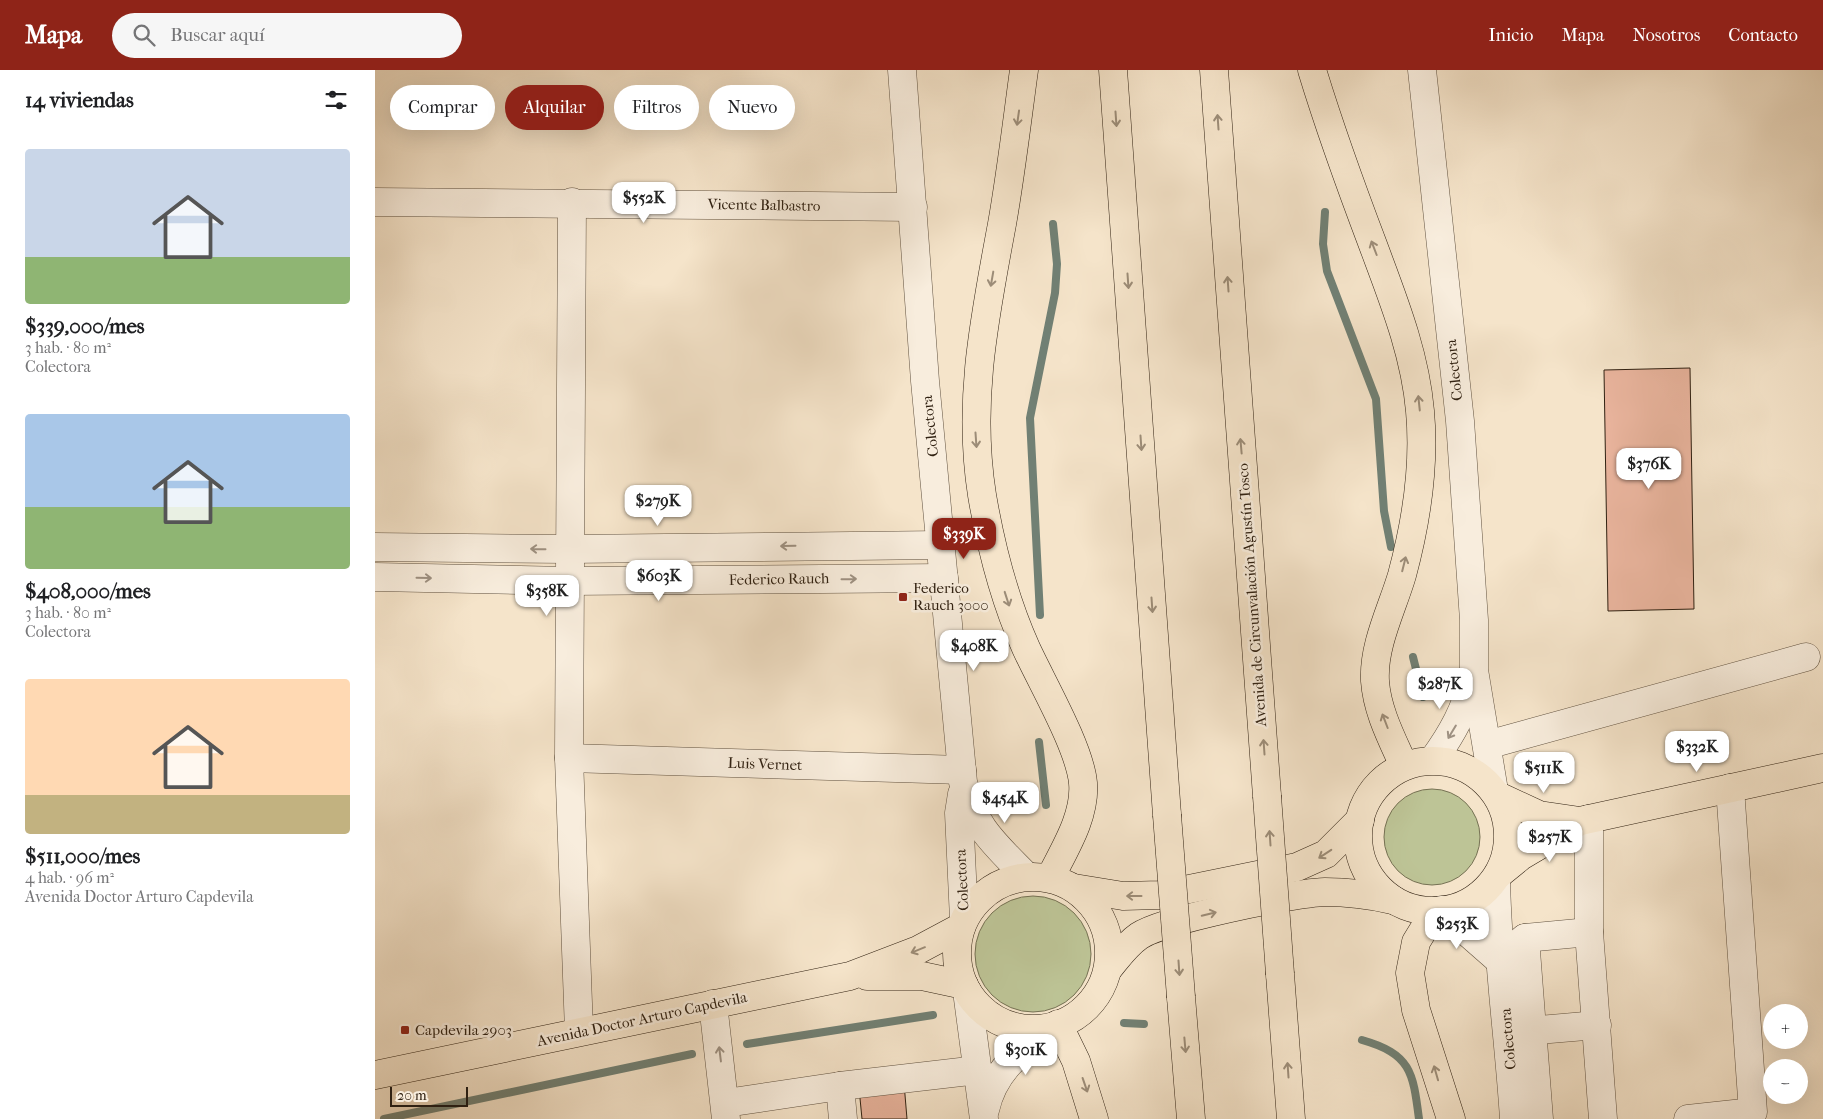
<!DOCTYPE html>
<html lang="es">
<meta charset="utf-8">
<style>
:root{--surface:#fff;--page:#f6f6f6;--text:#202124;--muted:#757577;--accent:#8f2418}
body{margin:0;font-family:"IM FELL French Canon",serif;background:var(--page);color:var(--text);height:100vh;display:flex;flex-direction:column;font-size:19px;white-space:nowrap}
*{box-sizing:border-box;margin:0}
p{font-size:16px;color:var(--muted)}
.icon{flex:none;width:28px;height:28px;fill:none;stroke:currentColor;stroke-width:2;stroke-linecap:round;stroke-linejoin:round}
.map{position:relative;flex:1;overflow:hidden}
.details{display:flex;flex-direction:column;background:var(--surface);width:375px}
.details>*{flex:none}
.top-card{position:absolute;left:15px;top:15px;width:475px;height:45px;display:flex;gap:10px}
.tools{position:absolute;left:1388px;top:934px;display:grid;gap:10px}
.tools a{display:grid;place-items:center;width:45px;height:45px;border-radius:50%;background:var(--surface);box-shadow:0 5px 20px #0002;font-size:25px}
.scale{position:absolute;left:15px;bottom:12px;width:78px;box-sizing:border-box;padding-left:5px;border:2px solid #302112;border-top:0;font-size:14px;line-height:18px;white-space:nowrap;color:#302112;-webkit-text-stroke:4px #f8eddd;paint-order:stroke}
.price{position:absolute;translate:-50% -42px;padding:0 11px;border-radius:10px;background:#fff;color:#222;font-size:16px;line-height:32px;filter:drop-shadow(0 1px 2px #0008)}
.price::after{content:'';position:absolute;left:50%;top:30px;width:15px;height:11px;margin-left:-8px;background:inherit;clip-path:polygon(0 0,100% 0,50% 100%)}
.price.on{background:var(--accent);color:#fff}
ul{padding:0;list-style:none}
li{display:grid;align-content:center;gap:10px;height:265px;padding:0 25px}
li span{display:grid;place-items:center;height:155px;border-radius:5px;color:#555}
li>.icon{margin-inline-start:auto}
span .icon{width:90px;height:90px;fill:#fffc;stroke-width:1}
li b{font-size:21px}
h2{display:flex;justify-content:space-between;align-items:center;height:60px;padding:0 25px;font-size:21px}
.pill{padding:0 18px;border-radius:22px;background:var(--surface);box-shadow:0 5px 20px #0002;font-size:18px;line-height:45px}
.pill.on{background:var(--accent);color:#fff}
header{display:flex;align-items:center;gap:30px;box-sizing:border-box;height:70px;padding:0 25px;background:var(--accent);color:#fff}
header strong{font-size:24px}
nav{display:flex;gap:28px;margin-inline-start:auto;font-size:18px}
.search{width:350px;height:45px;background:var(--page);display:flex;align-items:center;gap:12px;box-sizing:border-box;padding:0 18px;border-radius:28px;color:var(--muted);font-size:19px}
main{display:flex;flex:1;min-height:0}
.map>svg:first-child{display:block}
</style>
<header>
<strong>Mapa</strong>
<div class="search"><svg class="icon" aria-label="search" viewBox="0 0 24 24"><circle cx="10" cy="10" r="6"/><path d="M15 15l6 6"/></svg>Buscar aquí</div>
<nav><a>Inicio</a><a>Mapa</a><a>Nosotros</a><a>Contacto</a></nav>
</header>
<main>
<section class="details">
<h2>14 viviendas<svg class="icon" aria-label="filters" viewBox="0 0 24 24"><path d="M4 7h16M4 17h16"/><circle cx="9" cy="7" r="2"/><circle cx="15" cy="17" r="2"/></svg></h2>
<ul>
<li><span style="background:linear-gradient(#c9d6e8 70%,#8fb573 0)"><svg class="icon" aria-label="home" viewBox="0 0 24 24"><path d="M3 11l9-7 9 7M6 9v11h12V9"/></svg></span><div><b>$339,000/mes</b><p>3 hab. · 80 m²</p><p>Colectora</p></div></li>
<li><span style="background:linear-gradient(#a9c7e8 60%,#8fb573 0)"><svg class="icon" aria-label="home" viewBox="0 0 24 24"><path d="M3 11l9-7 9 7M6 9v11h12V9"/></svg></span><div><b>$408,000/mes</b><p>3 hab. · 80 m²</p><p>Colectora</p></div></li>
<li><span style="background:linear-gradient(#ffd9b3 75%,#c2b280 0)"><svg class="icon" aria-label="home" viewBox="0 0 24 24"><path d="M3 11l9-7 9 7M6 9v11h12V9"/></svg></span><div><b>$511,000/mes</b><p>4 hab. · 96 m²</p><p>Avenida Doctor Arturo Capdevila</p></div></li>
</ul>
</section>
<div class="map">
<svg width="1448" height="1049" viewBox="0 0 1448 1049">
<rect width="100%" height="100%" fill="#f5e4ca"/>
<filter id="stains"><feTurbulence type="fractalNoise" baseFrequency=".004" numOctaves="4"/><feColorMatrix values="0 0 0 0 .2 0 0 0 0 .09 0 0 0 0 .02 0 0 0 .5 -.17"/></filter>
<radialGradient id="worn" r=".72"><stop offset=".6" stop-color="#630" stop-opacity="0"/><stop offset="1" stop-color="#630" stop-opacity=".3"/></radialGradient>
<!-- green -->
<g fill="#bdc496" stroke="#767254">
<circle cx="1057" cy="767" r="48"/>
<circle cx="658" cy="884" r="58"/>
</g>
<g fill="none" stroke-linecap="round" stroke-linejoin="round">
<!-- stream -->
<g stroke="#718074" stroke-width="8">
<polyline points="950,142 948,174 952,201 1001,329 1009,441 1016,477"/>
<polyline points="665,545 655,348 680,223 682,194 678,154"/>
<polyline points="1038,587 1048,627"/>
<polyline points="664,672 671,735"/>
<polyline points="749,953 769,954"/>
<path d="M987 970C1036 984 1038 1002 1044 1049"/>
<polyline points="372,974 558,945"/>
<polyline points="9,1049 317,984"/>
</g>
</g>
<!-- building -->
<g fill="#e8b39c" stroke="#302112">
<polygon points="1315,298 1319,539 1233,541 1229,300"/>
<polygon points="529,1013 532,1049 487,1049 484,1018"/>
</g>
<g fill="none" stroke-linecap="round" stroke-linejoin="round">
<defs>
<g id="minor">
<path d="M527 0 550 311 588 712C599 758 620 774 651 806"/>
<polyline points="1047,0 1085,351 1099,550 1099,600 1119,721"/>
<polyline points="0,132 538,137"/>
<polyline points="197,132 194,688 204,961"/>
<polyline points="0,477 193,479 566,475"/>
<polyline points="0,507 193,511 569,508"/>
<polyline points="1112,675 1431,587"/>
<polyline points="194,688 587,700"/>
<path d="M1058 690C1077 664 1091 639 1098 607"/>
<polyline points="587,724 584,743 589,849"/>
<polyline points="1214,749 1214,862 1228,1049"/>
<path d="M1121 808C1122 888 1134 968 1139 1049"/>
<polyline points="1067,840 1124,890"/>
<polyline points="1150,868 1164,1049"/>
<polyline points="1136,879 1150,868 1214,862"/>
<polyline points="592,921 609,1049"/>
<polyline points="338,934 351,1049"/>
<polyline points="1140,962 1222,955"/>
<polyline points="465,1016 468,1049"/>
<polyline points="351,1033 465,1016 603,1000"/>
<path d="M610 1040C619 999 647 980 678 957"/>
<polyline points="1313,1049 1378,1042 1355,718"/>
</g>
<g id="major">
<circle cx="1058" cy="766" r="75"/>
<polyline points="1123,726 1164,745 1205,751 1448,698"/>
<polyline points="1124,804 1146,786 1205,751"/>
<circle cx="658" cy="883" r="76"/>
<polyline points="699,818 748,826 785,825 922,797 951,784 985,750"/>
<path d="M733 899C743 887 751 875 764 866 787 850 919 823 950 822 973 822 996 825 1018 830"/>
<polyline points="492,906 547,906 589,915"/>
<polyline points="0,1005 475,906 543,880 586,857"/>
</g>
<g id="highway">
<path d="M649 0C642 51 636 103 627 154 610 246 592 331 607 425 616 478 629 529 651 578 667 613 705 678 708 713 711 746 689 780 675 808"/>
<polyline points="738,0 792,745"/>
<polyline points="839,0 892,726"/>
<path d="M937 0C955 59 976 117 998 175 1018 229 1040 283 1045 341 1050 395 1041 453 1027 505 1017 539 998 575 1000 611 1002 641 1017 669 1029 696"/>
<polyline points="1060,841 1041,872 1035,903 1041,940 1076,1049"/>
<polyline points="905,904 916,1049"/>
<polyline points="806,927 816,1049"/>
<polyline points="683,954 701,991 719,1049"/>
</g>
</defs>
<!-- minor casing -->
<use href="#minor" stroke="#615240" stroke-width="29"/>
<!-- major casing -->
<use href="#major" stroke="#302112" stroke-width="29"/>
<!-- highway casing -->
<use href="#highway" stroke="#302112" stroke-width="29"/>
<!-- minor -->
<use href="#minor" stroke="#f8eddd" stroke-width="28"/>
<!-- major -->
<use href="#major" stroke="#f5e4ca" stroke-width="28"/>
<!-- highway -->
<use href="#highway" stroke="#f5e4ca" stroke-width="28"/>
<defs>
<g id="highway-bridge">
<polyline points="892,726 905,904"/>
<polyline points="792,745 806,927"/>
</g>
</defs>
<!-- highway-bridge casing -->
<use href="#highway-bridge" stroke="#302112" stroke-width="29" stroke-linecap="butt"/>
<!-- highway-bridge -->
<use href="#highway-bridge" stroke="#f5e4ca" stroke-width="28"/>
</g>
<!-- one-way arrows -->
<defs><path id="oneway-shaft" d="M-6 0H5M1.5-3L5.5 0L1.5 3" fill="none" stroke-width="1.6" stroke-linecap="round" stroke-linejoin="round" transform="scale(1.25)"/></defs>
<g stroke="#9c8c77">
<use href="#oneway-shaft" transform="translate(643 48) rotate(98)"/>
<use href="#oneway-shaft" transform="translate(741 49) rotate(86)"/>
<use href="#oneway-shaft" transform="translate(843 52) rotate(-94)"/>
<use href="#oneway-shaft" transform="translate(999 178) rotate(-111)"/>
<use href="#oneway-shaft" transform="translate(617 209) rotate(100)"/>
<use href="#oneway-shaft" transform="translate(753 211) rotate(86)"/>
<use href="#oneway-shaft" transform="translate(853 214) rotate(-94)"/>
<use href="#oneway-shaft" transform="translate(1044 333) rotate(-96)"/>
<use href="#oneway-shaft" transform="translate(601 370) rotate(86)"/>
<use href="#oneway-shaft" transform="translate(766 373) rotate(86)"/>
<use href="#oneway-shaft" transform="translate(866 376) rotate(-95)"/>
<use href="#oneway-shaft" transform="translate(1029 494) rotate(-76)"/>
<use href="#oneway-shaft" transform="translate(632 529) rotate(72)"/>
<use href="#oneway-shaft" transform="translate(777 535) rotate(86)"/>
<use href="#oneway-shaft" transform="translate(1010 651) rotate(-111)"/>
<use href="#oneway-shaft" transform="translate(889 677) rotate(-94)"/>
<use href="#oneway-shaft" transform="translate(895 768) rotate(-94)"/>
<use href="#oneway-shaft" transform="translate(950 784) rotate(147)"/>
<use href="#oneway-shaft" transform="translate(759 826) rotate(180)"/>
<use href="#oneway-shaft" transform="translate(834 844) rotate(-14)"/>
<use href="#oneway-shaft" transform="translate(543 880) rotate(158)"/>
<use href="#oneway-shaft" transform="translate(804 898) rotate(86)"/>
<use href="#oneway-shaft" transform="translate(810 975) rotate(85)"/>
<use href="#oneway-shaft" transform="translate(913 1000) rotate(-94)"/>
<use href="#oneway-shaft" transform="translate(1061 1003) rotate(-106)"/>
<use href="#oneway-shaft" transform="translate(710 1015) rotate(71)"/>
</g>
<g stroke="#9e9182">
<use href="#oneway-shaft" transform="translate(413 476) rotate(179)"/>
<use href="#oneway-shaft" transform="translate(163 479) rotate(-179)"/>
<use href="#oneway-shaft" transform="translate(49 508) rotate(1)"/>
<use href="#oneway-shaft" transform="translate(474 509) rotate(-1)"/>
<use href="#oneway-shaft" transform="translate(1077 662) rotate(121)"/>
<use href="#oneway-shaft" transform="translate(345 984) rotate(-97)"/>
</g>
<!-- markers -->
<g fill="#8f2418" stroke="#f8eddd" stroke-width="2">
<rect x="523" y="522" width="10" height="10" rx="2.5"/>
<rect x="25" y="955" width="10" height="10" rx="2.5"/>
</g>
<g text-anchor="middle" stroke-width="5" stroke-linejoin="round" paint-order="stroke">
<!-- street labels -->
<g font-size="15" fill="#302112" stroke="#f8eddd">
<text transform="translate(389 135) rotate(1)" y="5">Vicente Balbastro</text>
<text transform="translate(1079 300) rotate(-96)" y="5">Colectora</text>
<text transform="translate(555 356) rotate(-96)" y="5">Colectora</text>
<text transform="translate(404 509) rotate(-1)" y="5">Federico Rauch</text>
<text transform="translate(877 525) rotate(-94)" y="5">Avenida de Circunvalación Agustín Tosco</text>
<text transform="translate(390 694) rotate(2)" y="5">Luis Vernet</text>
<text transform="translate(587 810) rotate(-93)" y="5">Colectora</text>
<text transform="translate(267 949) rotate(-12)" y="5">Avenida Doctor Arturo Capdevila</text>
<text transform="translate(1133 969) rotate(-95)" y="5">Colectora</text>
</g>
<!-- poi labels -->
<g font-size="15" fill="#302112" stroke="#f8eddd" text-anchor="start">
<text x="538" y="523">Federico<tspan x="538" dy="17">Rauch 3000</tspan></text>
<text x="40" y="965">Capdevila 2903</text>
</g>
</g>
<rect width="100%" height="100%" filter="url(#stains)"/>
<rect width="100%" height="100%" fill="url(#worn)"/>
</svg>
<div class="tools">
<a>+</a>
<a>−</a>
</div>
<div class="scale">20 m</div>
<b class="price" style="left:269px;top:154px">$552K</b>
<b class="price" style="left:1274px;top:420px">$376K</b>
<b class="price" style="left:283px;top:457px">$279K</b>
<b class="price on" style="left:589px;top:490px">$339K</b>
<b class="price" style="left:284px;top:532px">$603K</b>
<b class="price" style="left:172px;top:547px">$358K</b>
<b class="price" style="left:599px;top:602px">$408K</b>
<b class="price" style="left:1065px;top:640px">$287K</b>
<b class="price" style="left:1322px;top:703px">$332K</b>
<b class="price" style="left:1169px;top:724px">$511K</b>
<b class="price" style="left:630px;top:754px">$454K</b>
<b class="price" style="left:1175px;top:793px">$257K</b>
<b class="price" style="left:1082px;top:880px">$253K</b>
<b class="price" style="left:651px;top:1006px">$301K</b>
<div class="top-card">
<a class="pill">Comprar</a>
<a class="pill on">Alquilar</a>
<a class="pill">Filtros</a>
<a class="pill">Nuevo</a>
</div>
</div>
</main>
